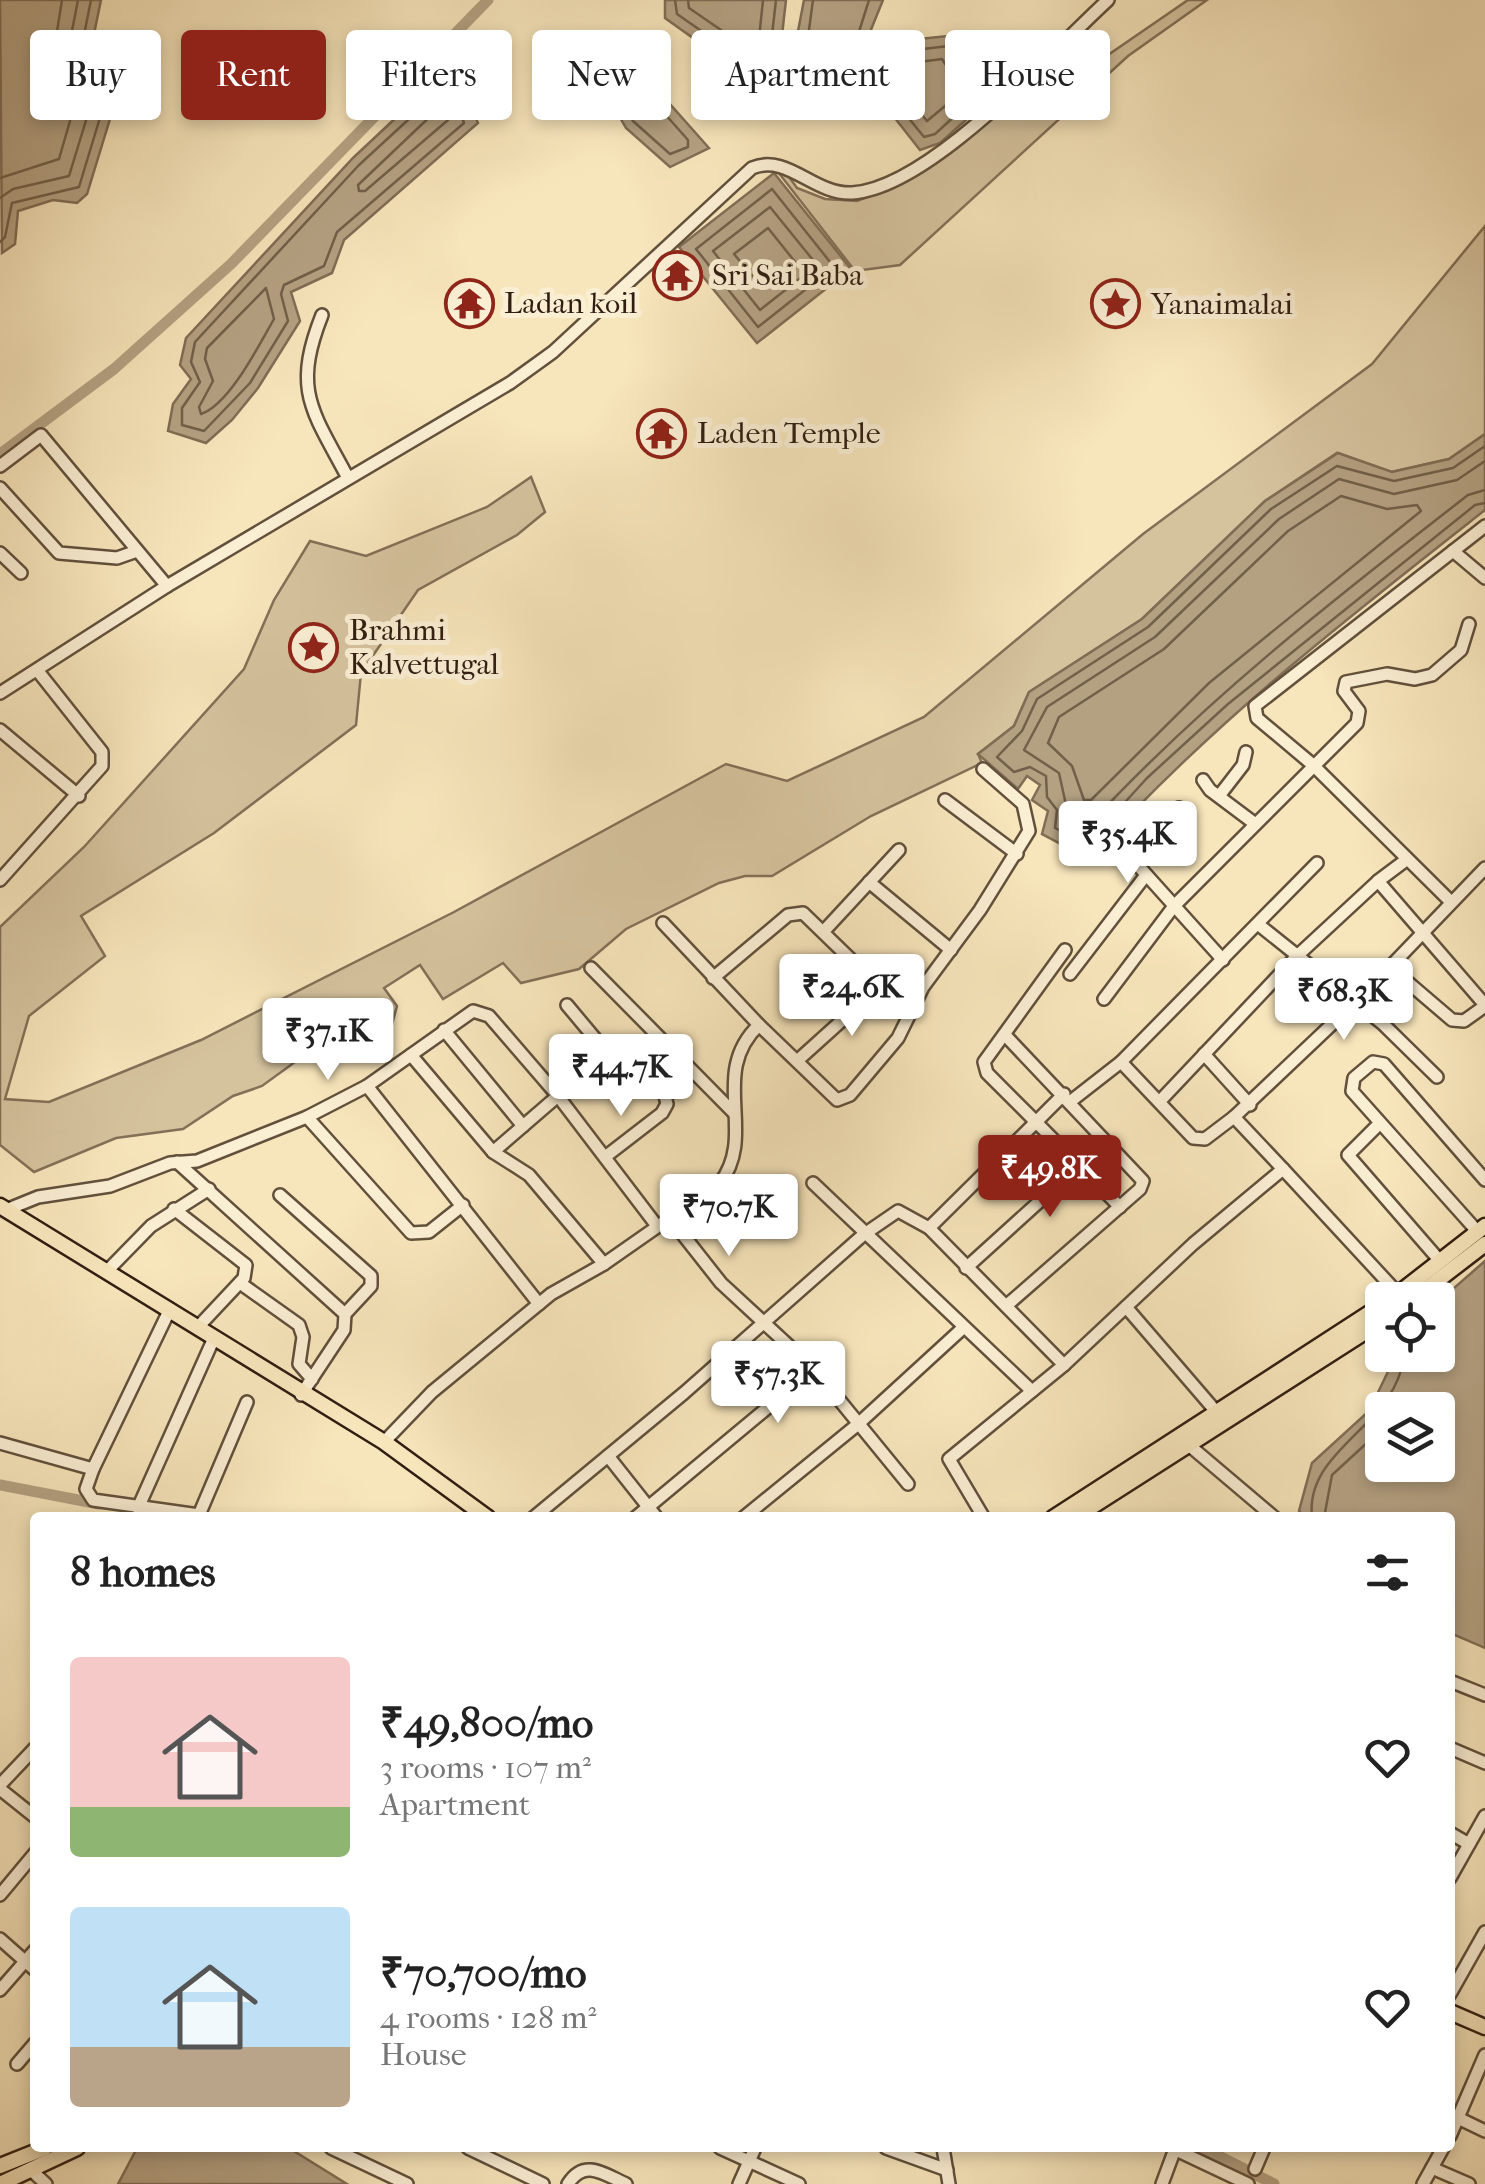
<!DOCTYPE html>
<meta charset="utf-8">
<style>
:root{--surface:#fff;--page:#f2f2f2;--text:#222;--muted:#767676;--accent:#8f2418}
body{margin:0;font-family:"IM FELL French Canon",serif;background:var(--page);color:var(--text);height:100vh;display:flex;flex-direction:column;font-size:38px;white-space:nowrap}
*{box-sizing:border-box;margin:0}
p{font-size:32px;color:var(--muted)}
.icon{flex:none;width:55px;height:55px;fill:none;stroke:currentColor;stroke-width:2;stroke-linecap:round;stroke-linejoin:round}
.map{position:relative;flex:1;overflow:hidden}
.drawer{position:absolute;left:30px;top:1512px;width:1425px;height:640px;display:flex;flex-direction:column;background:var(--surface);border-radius:10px;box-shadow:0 5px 15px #0003}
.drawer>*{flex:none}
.banner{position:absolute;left:30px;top:30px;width:1425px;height:90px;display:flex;gap:20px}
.controls{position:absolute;left:1365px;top:1282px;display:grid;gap:20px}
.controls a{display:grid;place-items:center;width:90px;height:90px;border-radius:10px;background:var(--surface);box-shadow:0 5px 15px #0003;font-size:50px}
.price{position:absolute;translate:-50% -85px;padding:0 22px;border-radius:10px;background:#fff;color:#222;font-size:32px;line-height:65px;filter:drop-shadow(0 2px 5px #0008)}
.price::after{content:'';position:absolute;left:50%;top:60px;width:30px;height:22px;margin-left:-15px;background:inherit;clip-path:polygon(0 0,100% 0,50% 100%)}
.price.active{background:var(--accent);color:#fff}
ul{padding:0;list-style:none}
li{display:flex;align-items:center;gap:30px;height:250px;padding:0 40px}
li span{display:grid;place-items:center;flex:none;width:280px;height:200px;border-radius:10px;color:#555}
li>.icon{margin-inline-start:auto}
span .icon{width:120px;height:120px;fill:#fffc;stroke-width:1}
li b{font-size:42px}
h2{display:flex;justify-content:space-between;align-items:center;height:120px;padding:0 40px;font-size:42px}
.pill{padding:0 35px;border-radius:10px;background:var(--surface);box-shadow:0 5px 15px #0003;font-size:35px;line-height:90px}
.pill.active{background:var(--accent);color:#fff}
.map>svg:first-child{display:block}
</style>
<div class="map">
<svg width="1485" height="2184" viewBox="0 0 1485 2184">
<rect width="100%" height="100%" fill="#f7e5bb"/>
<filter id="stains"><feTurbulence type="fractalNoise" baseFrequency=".002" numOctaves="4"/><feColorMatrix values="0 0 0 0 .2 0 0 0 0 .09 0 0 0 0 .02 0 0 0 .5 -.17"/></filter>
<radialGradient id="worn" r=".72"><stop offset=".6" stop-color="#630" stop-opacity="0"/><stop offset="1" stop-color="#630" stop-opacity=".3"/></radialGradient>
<!-- green -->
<g fill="#d5c39e" stroke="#837058" stroke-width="2.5">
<polygon points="1188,0 1207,0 1128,56 900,265 855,271 778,172 784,170 797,188 825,199 857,201 902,184 1059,62 1105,57"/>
<polygon points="1485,226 1485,434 1449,459 1391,472 1337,453 1265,501 1142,619 1029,692 1014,726 978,754 982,763 871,816 772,876 745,876 719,883 626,929 579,969 521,983 503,963 443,999 420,965 384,988 397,1006 390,1032 368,1055 328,1038 262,1086 233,1096 183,1129 116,1138 34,1172 0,1145 0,927 84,847 244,669 274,600 310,541 366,556 487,507 531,477 545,512 517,535 418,590 361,673 356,725 214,833 81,916 105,956 29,1016 5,1099 49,1102 201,1040 454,912 726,764 787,781 924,717 1143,534 1372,364"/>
</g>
<!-- water -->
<g fill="#b4a182" stroke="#806d55" stroke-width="2.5" fill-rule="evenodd">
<polygon points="0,0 101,0 88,63 117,96 87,194 77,203 53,200 18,211 15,244 2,253"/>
<polygon points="665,0 786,0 777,79 763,88 665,18"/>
<polygon points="804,0 883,0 864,47 854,51 849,68 831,81 821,75 809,49 794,52"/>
<polygon points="957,35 994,95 940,143 920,150 883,103 888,55 910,40"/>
<polygon points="613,41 614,41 709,148 670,167 626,128 591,67"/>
<polygon points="434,82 463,91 478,123 344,240 332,273 291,292 300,321 258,388 232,420 206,443 168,431 173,404 191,379 180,365 186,338 353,158"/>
<polygon points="774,173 851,269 757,343 679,247"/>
<path d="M1485 434V510C1345 620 1208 726 1089 859L1042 834 1048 811 1032 800 1040 785 1027 776 1018 789 978 754 1014 726 1029 692 1142 619 1265 501 1338 453 1392 472 1449 459Z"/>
<path d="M1485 1261V1648L1450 1633V1518H1306L1299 1511 1312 1463 1369 1411 1396 1355H1438V1302ZM1382 1410H1438V1465H1382Z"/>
<polygon points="137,2148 289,2148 347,2184 118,2184"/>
</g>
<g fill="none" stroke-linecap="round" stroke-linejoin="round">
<!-- shore -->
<g stroke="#72604a" stroke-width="2.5">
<polyline points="675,0 677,14 763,74 768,70 776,0"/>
<polyline points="688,0 689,8 753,52 758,48 763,0"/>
<polyline points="813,0 808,37 832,67 857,38 869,0"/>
<polygon points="949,46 979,94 935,134 924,137 894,100 898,62 914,50"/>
<polygon points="611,59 617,60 688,140 688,147 670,154 633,121 604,70"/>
<polygon points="942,59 963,91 927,121 907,97 909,70 919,62"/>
<polygon points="435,95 456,100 464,123 337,232 324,266 284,285 281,294 288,321 250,383 204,431 182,425 182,408 200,382 191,362 195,342 359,165"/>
<polygon points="438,109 447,110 448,120 365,191 359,191 358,185"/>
<polyline points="0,178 59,159 74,107 51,69 62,0"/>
<polygon points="772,189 834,267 758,327 696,249"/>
<polyline points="0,198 13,189 69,176 91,104 65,67 78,0"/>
<polygon points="770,207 817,265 760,310 713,251"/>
<polygon points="768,228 796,263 763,289 734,254"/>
<polyline points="0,242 5,237 12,203 79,187 105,101 78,65 91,0"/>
<path d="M266 288 274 319C259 345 229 405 201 414L199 407 213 381 205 359 207 348Z"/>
<polyline points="1485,446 1453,468 1394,481 1337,466 1271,509 1148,627 1037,699 1022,731 997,757 1014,772 1030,767 1046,776 1047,797 1057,810 1055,828 1087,844 1147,778 1228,704 1475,505 1485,503"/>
<path d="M1485 461 1457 480 1394 494 1339 479 1279 519 1155 637 1047 707 1024 750 1059 773 1070 823 1086 828C1201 703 1334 599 1468 495L1485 490"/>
<polygon points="1341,496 1387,509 1417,505 1421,511 1209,683 1091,800 1084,800 1072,766 1048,743 1059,717 1164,649 1288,531"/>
<path d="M1312 1518C1304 1448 1397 1427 1404 1355"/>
<polyline points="1324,1518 1332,1475 1382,1429"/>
</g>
<!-- canal -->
<g stroke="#b4a182" stroke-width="11">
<polyline points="0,454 114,369 231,264 488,0"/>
<polyline points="0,1485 99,1504"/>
<polyline points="137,1511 169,1518"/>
<polyline points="1203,2148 1274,2184"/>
</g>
<defs>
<g id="minor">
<path d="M322 315C292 391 312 410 348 478"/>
<polyline points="0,466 41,435 167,586"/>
<polyline points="0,488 59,553 117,558 137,551"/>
<polyline points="1453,551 1485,578"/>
<polyline points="0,553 21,573"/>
<path d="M0 693 167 586 510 383 553 352 752 168C787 153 814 195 852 193 930 188 1050 53 1108 0"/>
<polyline points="0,730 79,796"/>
<polyline points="1203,780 1210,790 1254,823"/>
<polyline points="1219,796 1243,765 1246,752"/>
<polyline points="945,800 1017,854"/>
<polyline points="1179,808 1134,852 1134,861 1223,960"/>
<polyline points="1406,860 1378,881 1485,1005"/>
<polyline points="0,880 102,766 102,752 37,670"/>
<polyline points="869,882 951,950"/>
<polyline points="1450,901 1313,765 1257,718 1255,706 1485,526"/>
<polyline points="1259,925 1383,1024 1437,1077"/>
<polyline points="824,931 899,850"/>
<polyline points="1390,967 1452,1020 1464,1021 1485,1006"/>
<polyline points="591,968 734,1113"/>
<polyline points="1070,974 1146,875"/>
<polyline points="713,978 788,915 803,913 908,1015"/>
<polyline points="1104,999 1174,906 1357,723 1359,711 1344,691 1346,682 1387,674 1415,679 1432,675 1461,650 1469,624"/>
<polyline points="567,1005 608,1054"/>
<polyline points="759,1025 837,1100 850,1095 898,1038 923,987 980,910 1029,831 1023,804 983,769"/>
<polyline points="444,1030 523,1126"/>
<polyline points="1005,1035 1143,1181 1140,1189 1006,1306"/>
<polyline points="1204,1054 1250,1105"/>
<path d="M411 1055 493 1152 611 1050 618 1048C639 1054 664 1083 667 1104L662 1113 605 1157"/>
<polyline points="797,1061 879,987"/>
<polyline points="1121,1062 1317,863"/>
<polyline points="1064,1094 1036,1122 1120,1207"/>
<polyline points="1071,1101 1121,1062 1193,1138 1205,1139 1234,1117 1283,1169"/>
<polyline points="1160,1101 1297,956 1378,881"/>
<polyline points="307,1117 367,1086"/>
<polyline points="1234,1117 1365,993 1485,868"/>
<polyline points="1380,1123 1348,1155 1440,1261"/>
<polyline points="493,1152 529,1175 604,1264"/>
<polyline points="177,1162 345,1314 344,1330 301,1395"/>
<polyline points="813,1183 1032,1391"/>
<polyline points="280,1195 371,1276 371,1286 345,1314"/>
<polyline points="174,1209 246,1265 244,1278 198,1327"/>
<polyline points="6,1210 38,1197 110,1186 170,1163 197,1161 307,1117 411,1233 429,1232 463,1205"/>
<polyline points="929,1228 1036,1122 987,1073 984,1062 1065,950"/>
<polyline points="1477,1231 1352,1091 1354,1078 1373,1062 1384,1064 1485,1180"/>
<polyline points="966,1268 1105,1142"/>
<polyline points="108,1270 151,1226 209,1189"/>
<polyline points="240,1283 299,1325 303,1337 299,1364 312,1379"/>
<polyline points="539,1304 367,1086 473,1011 489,1016 558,1096 657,1226"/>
<polyline points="1126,1307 1219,1415"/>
<polyline points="1064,1365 1193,1244 1283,1169 1404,1300"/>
<polyline points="814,1369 908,1484"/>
<path d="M384 1442 432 1392 551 1294 604 1264 720 1183C758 1134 708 1073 759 1025L663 923"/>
<polyline points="0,1443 93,1469 86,1489 93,1500 199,1515 247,1402"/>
<polyline points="1190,1446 1275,1518"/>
<polyline points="608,1456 657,1518"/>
<polyline points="93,1469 170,1309"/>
<polyline points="138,1508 214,1338"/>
<polyline points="533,1518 684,1393 863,1235 898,1211 929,1228 1064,1365 949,1459 984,1518"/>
<polyline points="635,1518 814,1369 721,1283 669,1217"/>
<polyline points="743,1518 857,1425 964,1327"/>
<polyline points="1450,1681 1485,1695"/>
<polyline points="1450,1748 1485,1763"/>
<polyline points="0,1785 35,1748"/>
<polyline points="0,1789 35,1817"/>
<polyline points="1450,1833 1469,1844"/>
<polyline points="1450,1878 1485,1816"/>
<polyline points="0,1895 35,1853"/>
<polyline points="0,1939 35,1970"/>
<polyline points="0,1990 35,1950"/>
<polyline points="1450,1994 1485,1932"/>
<polyline points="17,2064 35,2043"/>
<polyline points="1458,2118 1485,2131"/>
<polyline points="1450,2136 1485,2055"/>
<polyline points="331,2148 407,2184"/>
<polyline points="468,2148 543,2184"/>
<polyline points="720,2148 799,2184"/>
<polyline points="886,2148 947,2170"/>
<polyline points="943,2148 949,2184"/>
<polyline points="1172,2148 1248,2184"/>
<polyline points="1432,2168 1469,2184"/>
<polyline points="1255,2169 1264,2148"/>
<polyline points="32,2171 46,2184"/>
<path d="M568 2184C584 2158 604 2174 626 2184"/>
<polyline points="739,2184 755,2148"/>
<polyline points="1162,2184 1175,2149"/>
<polyline points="1423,2184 1443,2148"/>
</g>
<g id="major">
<polyline points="0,1206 384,1442 488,1518"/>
<polyline points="1390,1300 1485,1226"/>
<polyline points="1412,1300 1485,1244"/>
<polyline points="1053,1518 1382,1305"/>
<polyline points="1074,1518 1382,1321"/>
<polyline points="1450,2012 1485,2027"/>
<polyline points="0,2166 45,2148"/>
<polyline points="0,2184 77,2148"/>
</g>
</defs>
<!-- minor casing -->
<use href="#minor" stroke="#62503c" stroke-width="16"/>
<!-- major casing -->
<use href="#major" stroke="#311e12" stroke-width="19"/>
<!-- minor -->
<use href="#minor" stroke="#faeed3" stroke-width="11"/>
<!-- major -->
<use href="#major" stroke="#f7e5bb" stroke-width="14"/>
</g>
<!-- icons -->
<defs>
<symbol id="temple-ring" viewBox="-11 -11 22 22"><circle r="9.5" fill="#faeed3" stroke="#8f2418" stroke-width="1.5"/><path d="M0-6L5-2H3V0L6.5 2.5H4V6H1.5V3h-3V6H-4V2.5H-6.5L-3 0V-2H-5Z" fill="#8f2418"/></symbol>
<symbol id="sight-ring" viewBox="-11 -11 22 22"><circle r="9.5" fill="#faeed3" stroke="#8f2418" stroke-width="1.5"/><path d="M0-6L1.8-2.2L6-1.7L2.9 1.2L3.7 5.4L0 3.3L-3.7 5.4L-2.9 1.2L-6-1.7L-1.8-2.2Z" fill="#8f2418"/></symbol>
</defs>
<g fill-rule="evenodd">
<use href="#temple-ring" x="650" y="248" width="55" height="55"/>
<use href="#temple-ring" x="442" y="276" width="55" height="55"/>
<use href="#sight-ring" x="1088" y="276" width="55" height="55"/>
<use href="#temple-ring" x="634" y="406" width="55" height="55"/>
<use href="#sight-ring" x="286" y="620" width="55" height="55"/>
</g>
<g text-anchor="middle" stroke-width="10" stroke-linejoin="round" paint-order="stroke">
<!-- poi labels -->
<g font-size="30" fill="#311e12" stroke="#faeed3" text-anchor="start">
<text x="712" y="285">Sri Sai Baba</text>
<text x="504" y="313">Ladan koil</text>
<text x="1151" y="314">Yanaimalai</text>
<text x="697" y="443">Laden Temple</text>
<text x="349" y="640">Brahmi<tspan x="349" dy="34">Kalvettugal</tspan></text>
</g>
</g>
<rect width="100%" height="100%" filter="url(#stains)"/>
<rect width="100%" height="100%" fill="url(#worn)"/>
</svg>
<div class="controls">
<a><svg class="icon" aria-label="locate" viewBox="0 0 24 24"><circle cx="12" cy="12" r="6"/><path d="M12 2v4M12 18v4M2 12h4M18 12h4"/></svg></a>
<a><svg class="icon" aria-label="layers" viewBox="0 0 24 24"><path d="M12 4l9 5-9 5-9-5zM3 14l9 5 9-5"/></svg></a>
</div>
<b class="price" style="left:1128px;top:886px">₹35.4K</b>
<b class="price" style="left:852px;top:1039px">₹24.6K</b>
<b class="price" style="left:1344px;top:1043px">₹68.3K</b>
<b class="price" style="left:328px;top:1083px">₹37.1K</b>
<b class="price" style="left:621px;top:1119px">₹44.7K</b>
<b class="price active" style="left:1050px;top:1220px">₹49.8K</b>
<b class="price" style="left:729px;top:1259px">₹70.7K</b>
<b class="price" style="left:778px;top:1426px">₹57.3K</b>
<div class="banner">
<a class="pill">Buy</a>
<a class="pill active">Rent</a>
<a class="pill">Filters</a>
<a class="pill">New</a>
<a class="pill">Apartment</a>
<a class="pill">House</a>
</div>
<section class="drawer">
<h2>8 homes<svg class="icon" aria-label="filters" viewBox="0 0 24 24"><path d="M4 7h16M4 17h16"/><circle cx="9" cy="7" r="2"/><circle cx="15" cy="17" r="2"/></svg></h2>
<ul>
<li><span style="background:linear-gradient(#f6c9c9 75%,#8fb573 0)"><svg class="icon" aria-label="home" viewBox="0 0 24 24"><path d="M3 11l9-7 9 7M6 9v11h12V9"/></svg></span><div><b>₹49,800/mo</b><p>3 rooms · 107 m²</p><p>Apartment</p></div><svg class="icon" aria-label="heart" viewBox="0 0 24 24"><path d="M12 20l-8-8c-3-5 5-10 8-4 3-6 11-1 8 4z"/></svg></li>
<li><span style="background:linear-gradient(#bfe0f5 70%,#b9a48a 0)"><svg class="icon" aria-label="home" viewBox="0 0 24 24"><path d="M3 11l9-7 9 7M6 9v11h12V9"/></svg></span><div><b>₹70,700/mo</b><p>4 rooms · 128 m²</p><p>House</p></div><svg class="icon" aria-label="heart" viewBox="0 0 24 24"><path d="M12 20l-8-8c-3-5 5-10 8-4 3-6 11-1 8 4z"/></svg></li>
</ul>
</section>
</div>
